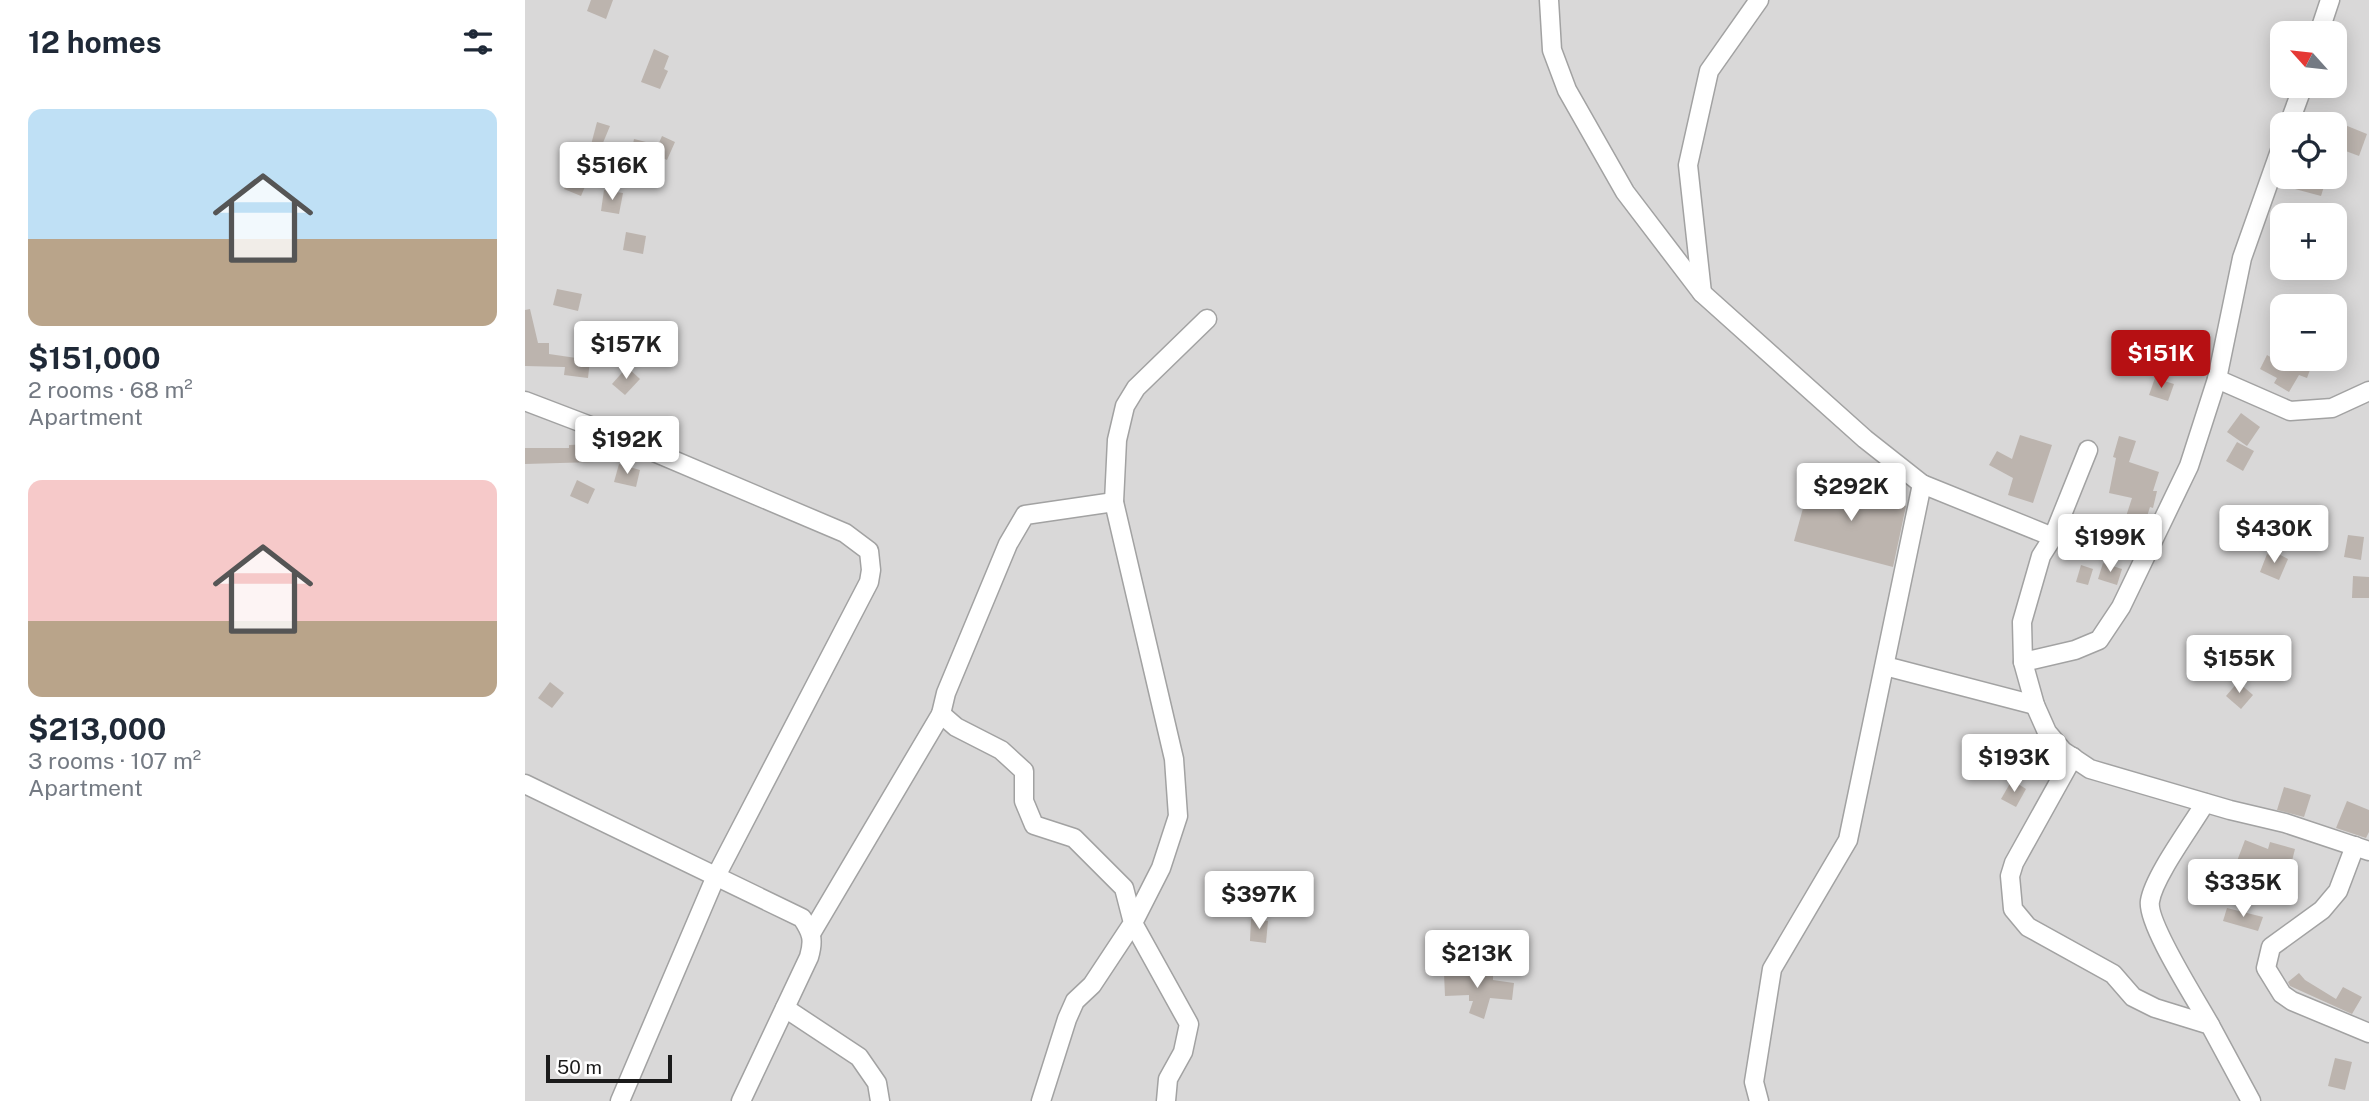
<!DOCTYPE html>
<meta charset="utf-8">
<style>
:root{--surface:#fff;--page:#f2f2f3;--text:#1f2937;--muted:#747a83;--accent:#b61013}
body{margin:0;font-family:"Public Sans",sans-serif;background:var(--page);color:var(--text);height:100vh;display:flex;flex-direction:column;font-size:26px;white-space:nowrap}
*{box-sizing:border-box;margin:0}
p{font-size:23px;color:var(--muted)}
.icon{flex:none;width:38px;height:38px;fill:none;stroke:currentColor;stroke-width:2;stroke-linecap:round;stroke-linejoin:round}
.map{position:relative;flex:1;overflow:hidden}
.panel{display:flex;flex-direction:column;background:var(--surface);width:525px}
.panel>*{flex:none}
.needle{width:46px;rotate:297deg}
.controls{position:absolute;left:1745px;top:21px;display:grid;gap:14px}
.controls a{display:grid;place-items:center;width:77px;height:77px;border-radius:14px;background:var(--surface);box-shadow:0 4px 18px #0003;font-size:35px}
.scale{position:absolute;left:21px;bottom:18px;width:126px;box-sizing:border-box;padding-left:7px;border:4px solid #1b1b1b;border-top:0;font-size:19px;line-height:24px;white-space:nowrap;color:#1b1b1b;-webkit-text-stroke:5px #fff;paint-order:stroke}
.price{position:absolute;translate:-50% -60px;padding:0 16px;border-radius:7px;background:#fff;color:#222;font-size:23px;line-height:46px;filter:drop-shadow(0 2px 4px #0008)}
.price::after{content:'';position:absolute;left:50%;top:42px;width:21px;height:16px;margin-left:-10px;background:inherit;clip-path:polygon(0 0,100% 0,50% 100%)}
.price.current{background:var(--accent);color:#fff}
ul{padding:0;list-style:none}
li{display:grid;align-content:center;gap:14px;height:371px;padding:0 28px}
li span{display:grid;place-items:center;height:217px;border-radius:14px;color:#555}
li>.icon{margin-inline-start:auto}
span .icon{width:126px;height:126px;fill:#fffc;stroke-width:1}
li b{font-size:30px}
h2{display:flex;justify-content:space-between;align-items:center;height:84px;padding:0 28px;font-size:30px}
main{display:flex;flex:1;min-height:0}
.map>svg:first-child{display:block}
</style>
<main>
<section class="panel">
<h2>12 homes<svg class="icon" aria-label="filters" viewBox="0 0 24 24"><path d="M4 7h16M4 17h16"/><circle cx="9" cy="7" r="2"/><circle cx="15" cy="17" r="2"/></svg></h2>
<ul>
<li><span style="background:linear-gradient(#bfe0f5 60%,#b9a48a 0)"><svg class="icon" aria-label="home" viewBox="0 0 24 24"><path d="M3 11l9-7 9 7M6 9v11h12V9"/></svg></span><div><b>$151,000</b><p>2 rooms · 68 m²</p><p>Apartment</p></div></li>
<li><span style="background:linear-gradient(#f6c9c9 65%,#b9a48a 0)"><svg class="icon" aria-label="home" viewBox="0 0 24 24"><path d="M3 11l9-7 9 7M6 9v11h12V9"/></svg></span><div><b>$213,000</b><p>3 rooms · 107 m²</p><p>Apartment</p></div></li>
</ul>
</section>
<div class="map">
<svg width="1844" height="1101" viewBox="0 0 1844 1101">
<rect width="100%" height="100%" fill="#ece8e1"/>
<!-- residential -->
<path fill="#d9d8d8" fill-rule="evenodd" d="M0 0H1844V1101H0ZM1757 33H1810V86H1757ZM1757 124H1810V177H1757ZM1757 215H1810V268H1757ZM1757 306H1810V359H1757Z"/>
<!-- building -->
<g fill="#bcb4ae">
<polygon points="66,0 88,0 81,19 62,11"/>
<polygon points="129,49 144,56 139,69 143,71 135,89 116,82"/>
<polygon points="1810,121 1842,134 1834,156 1810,147"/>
<polygon points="72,122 85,126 70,162 62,160"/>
<polygon points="137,136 150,142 142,160 133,156 130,187 109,186 111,155 106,154 109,139 133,145"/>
<polygon points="48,168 65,175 56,196 39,189"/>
<polygon points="1774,177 1802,177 1796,196 1770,189"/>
<polygon points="79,190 98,193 94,214 76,211"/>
<polygon points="101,232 121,236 118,254 98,250"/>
<polygon points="32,289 57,294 53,311 28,305"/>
<polygon points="5,309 13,343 24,343 24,354 65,360 63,378 39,375 40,367 0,366 0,310"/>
<polygon points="1742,355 1764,368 1768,359 1789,359 1782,378 1774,375 1764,392 1749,383 1752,378 1735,369"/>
<polygon points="102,367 115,379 100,395 87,384"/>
<polygon points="1630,378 1649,384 1643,401 1624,395"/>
<polygon points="1716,413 1735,427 1722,446 1702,432"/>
<polygon points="1495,435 1527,445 1508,503 1483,495 1488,478 1464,465 1472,451 1487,459"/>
<polygon points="1594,436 1611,441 1604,462 1634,472 1628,491 1632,491 1628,508 1625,507 1613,544 1594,538 1607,498 1584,493 1591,458 1588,457"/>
<polygon points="1712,442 1729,451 1718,471 1701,461"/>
<polygon points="69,444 70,462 0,464 0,448 44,448 44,445"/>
<polygon points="94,464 115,470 111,487 89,482"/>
<polygon points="1286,479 1381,506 1368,567 1269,541"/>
<polygon points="52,480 70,489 63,504 45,496"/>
<polygon points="1767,510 1787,520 1777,543 1771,541 1768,548 1751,545"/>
<polygon points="1823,535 1839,537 1836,560 1819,557"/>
<polygon points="1748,551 1763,559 1754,580 1735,572 1742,554 1746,556"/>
<polygon points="1578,563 1597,569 1592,585 1573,579"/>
<polygon points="1556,565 1568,569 1563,585 1551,582"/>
<polygon points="1828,576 1844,577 1844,598 1827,598"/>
<polygon points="25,682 39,693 27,708 13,698"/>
<polygon points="1713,682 1728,695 1716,709 1701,696"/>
<polygon points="1487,780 1501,789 1491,807 1476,799"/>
<polygon points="1759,787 1786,795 1779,817 1752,810"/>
<polygon points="1822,801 1844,810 1844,832 1841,838 1811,828"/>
<polygon points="1720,840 1743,849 1745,842 1770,849 1765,869 1738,862 1735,870 1712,861"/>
<polygon points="1702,908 1738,917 1733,931 1698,921"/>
<polygon points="726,919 743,921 741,943 725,941"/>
<polygon points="937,972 968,976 968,980 989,983 987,1000 965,998 959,1019 944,1013 948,1001 944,1001 944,995 920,996 919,973"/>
<polygon points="1774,973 1780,980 1811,999 1818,987 1837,997 1827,1014 1765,986 1763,982"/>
<polygon points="1810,1058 1827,1062 1820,1090 1803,1086"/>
</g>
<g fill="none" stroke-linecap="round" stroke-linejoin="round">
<defs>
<g id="street">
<polyline points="1024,0 1027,50 1042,90 1100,192 1177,293 1340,439 1397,484 1528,537"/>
<polyline points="1794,33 1805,0"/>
<polyline points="1764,124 1778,86"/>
<polyline points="1177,293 1163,165 1184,71 1234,0"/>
<polyline points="1692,379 1765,411 1807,408 1844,391"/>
<polyline points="0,401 89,435 320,533 344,551 346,570 344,582 191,876 95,1101"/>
<polyline points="1563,450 1528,537 1516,556 1497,622 1498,662 1510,705 1522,732 1538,751 1565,769 1705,810 1760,823 1844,851"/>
<polyline points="1498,662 1550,650 1574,640 1596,607 1664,466 1692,379 1717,258 1757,145"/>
<polyline points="1360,666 1510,705"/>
<polyline points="416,714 431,727 476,750 499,771 499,801 509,825 549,838 599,888 608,923 567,985 550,1001 542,1019 516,1101"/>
<polyline points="1548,757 1489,863 1485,876 1488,909 1503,927 1588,974 1608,997 1630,1008 1685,1025 1726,1101"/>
<path d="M0 784 277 918C287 933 289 940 284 957L216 1101"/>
<path d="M1680 803C1666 827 1629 876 1625 901 1621 923 1672 1001 1685 1025"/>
<polyline points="1830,846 1813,891 1797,910 1746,947 1741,968 1757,994 1767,1001 1844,1033"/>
<polyline points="287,932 416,714 421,693 483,544 500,515 589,502"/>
<polyline points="260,1008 334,1057 352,1083 355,1101"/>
<polyline points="641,1101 643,1079 658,1052 664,1024 608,923 636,868 653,816 649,759 589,502 592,440 600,406 611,388 682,319"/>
<polyline points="1234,1101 1229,1082 1247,969 1323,840 1397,484"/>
</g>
</defs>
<!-- street casing -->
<use href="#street" stroke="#a2a2a2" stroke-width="21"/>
<!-- street -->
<use href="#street" stroke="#fff" stroke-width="18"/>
</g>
</svg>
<div class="controls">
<a><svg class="needle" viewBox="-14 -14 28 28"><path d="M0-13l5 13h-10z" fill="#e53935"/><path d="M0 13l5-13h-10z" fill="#747a83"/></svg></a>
<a><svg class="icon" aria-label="locate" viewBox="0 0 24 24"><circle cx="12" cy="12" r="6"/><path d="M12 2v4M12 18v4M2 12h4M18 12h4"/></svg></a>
<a>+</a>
<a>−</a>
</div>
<div class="scale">50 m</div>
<b class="price" style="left:87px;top:202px">$516K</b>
<b class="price" style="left:101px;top:381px">$157K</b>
<b class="price current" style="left:1636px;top:390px">$151K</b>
<b class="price" style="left:102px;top:476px">$192K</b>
<b class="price" style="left:1326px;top:523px">$292K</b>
<b class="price" style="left:1749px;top:565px">$430K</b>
<b class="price" style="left:1585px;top:574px">$199K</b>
<b class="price" style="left:1714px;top:695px">$155K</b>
<b class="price" style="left:1489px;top:794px">$193K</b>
<b class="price" style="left:1718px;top:919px">$335K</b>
<b class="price" style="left:734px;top:931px">$397K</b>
<b class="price" style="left:952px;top:990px">$213K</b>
</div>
</main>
